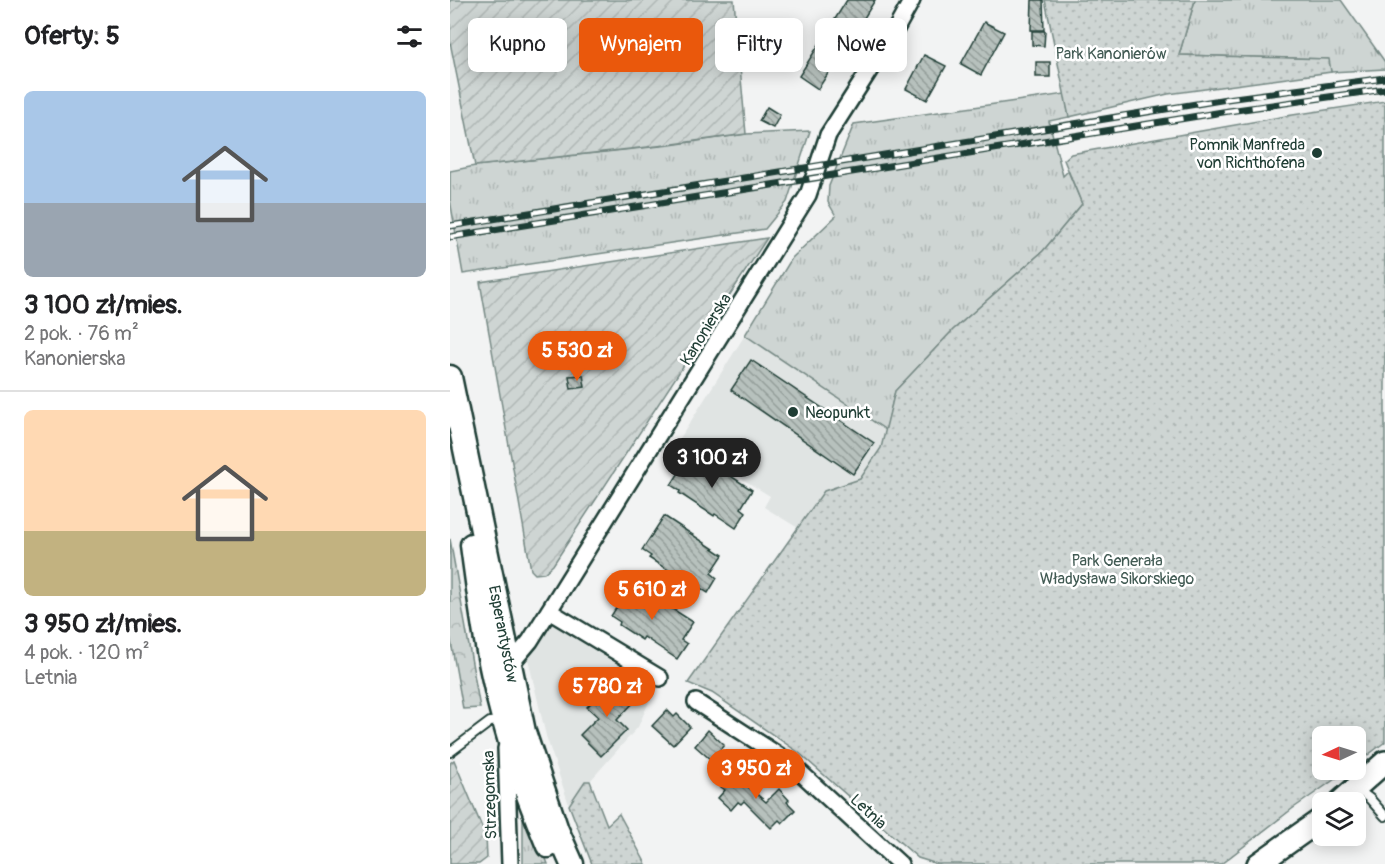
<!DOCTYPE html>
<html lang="pl">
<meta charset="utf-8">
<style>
:root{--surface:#fff;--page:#f6f6f6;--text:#202124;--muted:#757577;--line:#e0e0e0;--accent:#ea580c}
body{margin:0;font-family:Pangolin,sans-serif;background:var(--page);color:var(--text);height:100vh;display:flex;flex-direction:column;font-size:22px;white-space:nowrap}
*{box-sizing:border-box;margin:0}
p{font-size:20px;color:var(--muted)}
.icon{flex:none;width:33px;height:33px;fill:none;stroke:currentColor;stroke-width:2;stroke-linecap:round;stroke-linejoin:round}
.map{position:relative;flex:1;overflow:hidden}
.side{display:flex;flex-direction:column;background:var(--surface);width:450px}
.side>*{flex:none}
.hud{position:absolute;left:18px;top:18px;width:570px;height:54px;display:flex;gap:12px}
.needle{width:39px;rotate:266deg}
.tools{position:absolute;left:862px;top:726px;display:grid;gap:12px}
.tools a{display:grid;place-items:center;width:54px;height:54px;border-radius:9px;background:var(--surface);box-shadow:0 3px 15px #0003;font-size:30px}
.price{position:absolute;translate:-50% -51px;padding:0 14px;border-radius:21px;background:var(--accent);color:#fff;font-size:20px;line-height:39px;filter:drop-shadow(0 2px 3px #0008)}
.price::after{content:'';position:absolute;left:50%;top:36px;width:18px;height:14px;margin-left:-9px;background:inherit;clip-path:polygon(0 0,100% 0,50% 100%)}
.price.on{background:#222;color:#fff}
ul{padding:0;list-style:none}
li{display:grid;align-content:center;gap:12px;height:318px;padding:0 24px}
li+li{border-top:2px solid var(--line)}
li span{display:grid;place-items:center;height:186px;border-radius:9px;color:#555}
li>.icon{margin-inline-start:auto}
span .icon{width:108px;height:108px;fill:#fffc;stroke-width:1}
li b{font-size:26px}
h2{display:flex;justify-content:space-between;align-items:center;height:72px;padding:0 24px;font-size:26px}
.pill{padding:0 21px;border-radius:9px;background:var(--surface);box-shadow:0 3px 15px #0003;font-size:21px;line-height:54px}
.pill.on{background:var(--accent);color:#fff}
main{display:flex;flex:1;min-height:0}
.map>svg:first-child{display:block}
</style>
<main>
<section class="side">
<h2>Oferty: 5<svg class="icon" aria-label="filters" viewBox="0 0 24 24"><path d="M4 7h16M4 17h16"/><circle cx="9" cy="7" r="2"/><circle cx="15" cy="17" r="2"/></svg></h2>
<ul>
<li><span style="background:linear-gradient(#a9c7e8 60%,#9aa5b1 0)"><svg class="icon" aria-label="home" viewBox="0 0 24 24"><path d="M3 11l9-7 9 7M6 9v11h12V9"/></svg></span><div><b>3 100 zł/mies.</b><p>2 pok. · 76 m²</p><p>Kanonierska</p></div></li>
<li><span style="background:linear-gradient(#ffd9b3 65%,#c2b280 0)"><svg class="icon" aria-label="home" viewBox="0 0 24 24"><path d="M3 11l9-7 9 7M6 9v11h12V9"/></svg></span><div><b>3 950 zł/mies.</b><p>4 pok. · 120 m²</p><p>Letnia</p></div></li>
</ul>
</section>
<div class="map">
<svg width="935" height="864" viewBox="0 0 935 864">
<defs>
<pattern id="grass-tufts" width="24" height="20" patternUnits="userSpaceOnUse" patternTransform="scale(1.5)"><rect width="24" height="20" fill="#ced5d3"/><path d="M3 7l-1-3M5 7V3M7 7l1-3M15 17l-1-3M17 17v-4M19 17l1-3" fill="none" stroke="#b0b8b6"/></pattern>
<pattern id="forest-crowns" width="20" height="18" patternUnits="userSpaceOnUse" patternTransform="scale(1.5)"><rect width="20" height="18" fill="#ced5d3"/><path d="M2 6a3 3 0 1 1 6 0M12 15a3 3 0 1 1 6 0" fill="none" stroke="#b0b8b6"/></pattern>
<pattern id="park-dots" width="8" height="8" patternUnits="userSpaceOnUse" patternTransform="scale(1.5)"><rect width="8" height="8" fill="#ced5d3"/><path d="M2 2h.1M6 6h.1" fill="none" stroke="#b0b8b6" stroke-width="1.8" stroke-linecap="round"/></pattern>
<pattern id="garden-furrows" width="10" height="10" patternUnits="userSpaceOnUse" patternTransform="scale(1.5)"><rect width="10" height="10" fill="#ced5d3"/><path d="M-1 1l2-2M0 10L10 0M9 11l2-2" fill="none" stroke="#b0b8b6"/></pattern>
<pattern id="building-back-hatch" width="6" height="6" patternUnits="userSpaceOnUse" patternTransform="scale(1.5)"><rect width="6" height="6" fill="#b7c1bd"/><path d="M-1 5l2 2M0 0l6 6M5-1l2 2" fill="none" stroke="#949e9a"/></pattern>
</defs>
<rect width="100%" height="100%" fill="#f2f3f3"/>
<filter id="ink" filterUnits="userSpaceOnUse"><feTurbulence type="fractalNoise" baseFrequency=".0167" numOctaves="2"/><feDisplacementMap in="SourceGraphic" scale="12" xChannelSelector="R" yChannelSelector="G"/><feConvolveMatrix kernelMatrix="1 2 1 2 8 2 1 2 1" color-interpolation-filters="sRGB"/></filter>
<g filter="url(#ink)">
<!-- built -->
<g fill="#e0e4e3">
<polygon points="295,335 436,430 431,448 410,480 374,491 348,528 314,507 320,496 229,440"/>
<polygon points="100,623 205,688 188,727 140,781 135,781 119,805 96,736 78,659"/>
</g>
<!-- grass -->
<g fill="url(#grass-tufts)" stroke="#768984" stroke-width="1.5">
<polygon points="745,0 891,0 935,62 935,69 881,72 878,59 729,55"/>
<polygon points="615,94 619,117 599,121 613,176 618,171 632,204 593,251 503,330 445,391 436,430 295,335 342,258 386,216 378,202 379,186 404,124"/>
<polygon points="360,131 337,202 315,229 13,274 0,200 0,171 25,166 220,145 296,134"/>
<polygon points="75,805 98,864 73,864 73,809"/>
</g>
<!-- forest -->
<polygon fill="url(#forest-crowns)" stroke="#768984" stroke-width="1.5" points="0,539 30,708 13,709 0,636"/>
<!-- park -->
<g fill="url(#park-dots)" stroke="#768984" stroke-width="1.5">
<polygon points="595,0 745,0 729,55 879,59 881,72 718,94 619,117"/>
<polygon points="935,101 935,742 906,764 906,736 873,736 873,770 898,770 842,809 771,864 487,864 468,858 348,752 262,693 238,683 374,491 410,479 431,448 445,391 503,330 593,251 632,204 614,160 621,154 836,116"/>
<polygon points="135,781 140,781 157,825 169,814 196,864 142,864 119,805"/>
</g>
<!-- garden -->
<g fill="url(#garden-furrows)" stroke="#768984" stroke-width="1.5">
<polygon points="0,0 284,0 296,134 216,145 25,166 0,42"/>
<polygon points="317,238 103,565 94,573 85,574 81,570 30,282"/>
<polygon points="4,760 36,837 37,858 29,864 0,864 0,763"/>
</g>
<!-- building -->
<g fill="url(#building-back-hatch)" stroke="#1f3d34" stroke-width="1.5">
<polygon points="397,0 425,0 389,59 388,58 368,89 349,76"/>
<polygon points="582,0 593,0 594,30 581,30"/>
<polygon points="534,22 554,32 531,75 511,64"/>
<polygon points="582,31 595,31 594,46 582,45"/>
<polygon points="474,55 496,66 477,100 456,89"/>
<rect x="586" y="62" width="14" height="15"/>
<polygon points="317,107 330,115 323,128 309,121"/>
<polygon points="301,360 424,443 403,474 281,390"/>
<polygon points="133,375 135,387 121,389 119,376"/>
<polygon points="243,451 302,490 291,508 296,512 286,528 265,514 264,516 229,493 230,491 221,485"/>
<polygon points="214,516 273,555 261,573 267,578 258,593 236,579 235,581 199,558 201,556 192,550"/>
<polygon points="182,583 243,622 231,640 237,644 227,659 194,637 192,640 169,625 170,622 161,616"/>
<polygon points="163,680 185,701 167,720 177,730 151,756 130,735 148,717 137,707"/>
<polygon points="217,710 224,717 227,714 240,727 223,745 202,726"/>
<polygon points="258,730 274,745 261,760 245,746"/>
<polygon points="287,770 298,781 295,784 316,802 329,789 339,800 337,802 345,810 332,823 329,820 321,828 294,801 291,804 288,802 281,810 268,798 275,790 271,787"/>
</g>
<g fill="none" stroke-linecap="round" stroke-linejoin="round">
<defs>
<g id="lane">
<polyline points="0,752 40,722 53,721"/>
<polyline points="907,789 920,799 935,816"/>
</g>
<g id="street">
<polyline points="99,611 210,678"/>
<polyline points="59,666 80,641 358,195 378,135 447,27 462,0"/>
<polyline points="246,702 340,763 450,864"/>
<polyline points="56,748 60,864"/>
</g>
<g id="secondary">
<polyline points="890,802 935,762"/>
<polyline points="808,864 873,818"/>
</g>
<g id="primary">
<polyline points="0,377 74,732 107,830 122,864"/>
<path d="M22 545C28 589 33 632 43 676 55 734 75 791 98 846"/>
</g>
</defs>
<!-- lane casing -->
<use href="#lane" stroke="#1f3d34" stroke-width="12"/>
<!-- street casing -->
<use href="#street" stroke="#1f3d34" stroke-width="20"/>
<!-- secondary casing -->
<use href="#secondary" stroke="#1f3d34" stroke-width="26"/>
<!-- primary casing -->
<use href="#primary" stroke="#1f3d34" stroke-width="27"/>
<!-- lane -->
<use href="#lane" stroke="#fff" stroke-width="8"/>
<!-- street -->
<use href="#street" stroke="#fff" stroke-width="15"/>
<!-- secondary -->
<use href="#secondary" stroke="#fff" stroke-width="21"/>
<!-- primary -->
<use href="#primary" stroke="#fff" stroke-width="22"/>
<defs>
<g id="rail">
<polyline points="0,226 777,99 935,78"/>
<polyline points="0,237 779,111 935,89"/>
</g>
</defs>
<!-- rail casing -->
<use href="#rail" stroke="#1f3d34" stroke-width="7"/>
<!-- rail -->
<use href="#rail" stroke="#fff" stroke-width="4.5" stroke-dasharray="14" stroke-linecap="butt"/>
</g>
</g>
<!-- markers -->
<g fill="#1f3d34" stroke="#fff" stroke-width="2">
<circle cx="867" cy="153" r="6"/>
<circle cx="343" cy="412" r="6"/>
</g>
<g text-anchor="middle" stroke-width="5" stroke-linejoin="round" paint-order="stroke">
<!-- park labels -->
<g font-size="16" fill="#425b54" stroke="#fff">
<text x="661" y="59">Park Kanonierów</text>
<text x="667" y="566">Park Generała<tspan x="667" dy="18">Władysława Sikorskiego</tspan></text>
</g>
<!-- poi labels -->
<g font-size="16" fill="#1f3d34" stroke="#fff" text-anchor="end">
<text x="855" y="150">Pomnik Manfreda<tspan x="855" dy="18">von Richthofena</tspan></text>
<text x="355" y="418" text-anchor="start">Neopunkt</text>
</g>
<!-- street labels -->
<g font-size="16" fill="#1f3d34" stroke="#fff">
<text transform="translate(255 329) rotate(-58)" y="6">Kanonierska</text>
<text transform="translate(54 634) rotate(79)" y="6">Esperantystów</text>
<text transform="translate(39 795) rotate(-92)" y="6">Strzegomska</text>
<text transform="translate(419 811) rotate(43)" y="6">Letnia</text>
</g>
</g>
</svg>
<div class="tools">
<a><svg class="needle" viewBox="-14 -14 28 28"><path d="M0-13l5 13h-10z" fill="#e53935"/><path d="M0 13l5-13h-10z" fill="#757577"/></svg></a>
<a><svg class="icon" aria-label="layers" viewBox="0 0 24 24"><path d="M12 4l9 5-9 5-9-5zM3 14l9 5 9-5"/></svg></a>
</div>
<b class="price" style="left:127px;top:382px">5 530 zł</b>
<b class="price on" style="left:262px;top:489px">3 100 zł</b>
<b class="price" style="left:202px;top:621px">5 610 zł</b>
<b class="price" style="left:157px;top:718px">5 780 zł</b>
<b class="price" style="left:306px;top:800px">3 950 zł</b>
<div class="hud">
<a class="pill">Kupno</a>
<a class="pill on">Wynajem</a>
<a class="pill">Filtry</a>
<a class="pill">Nowe</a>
</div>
</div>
</main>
